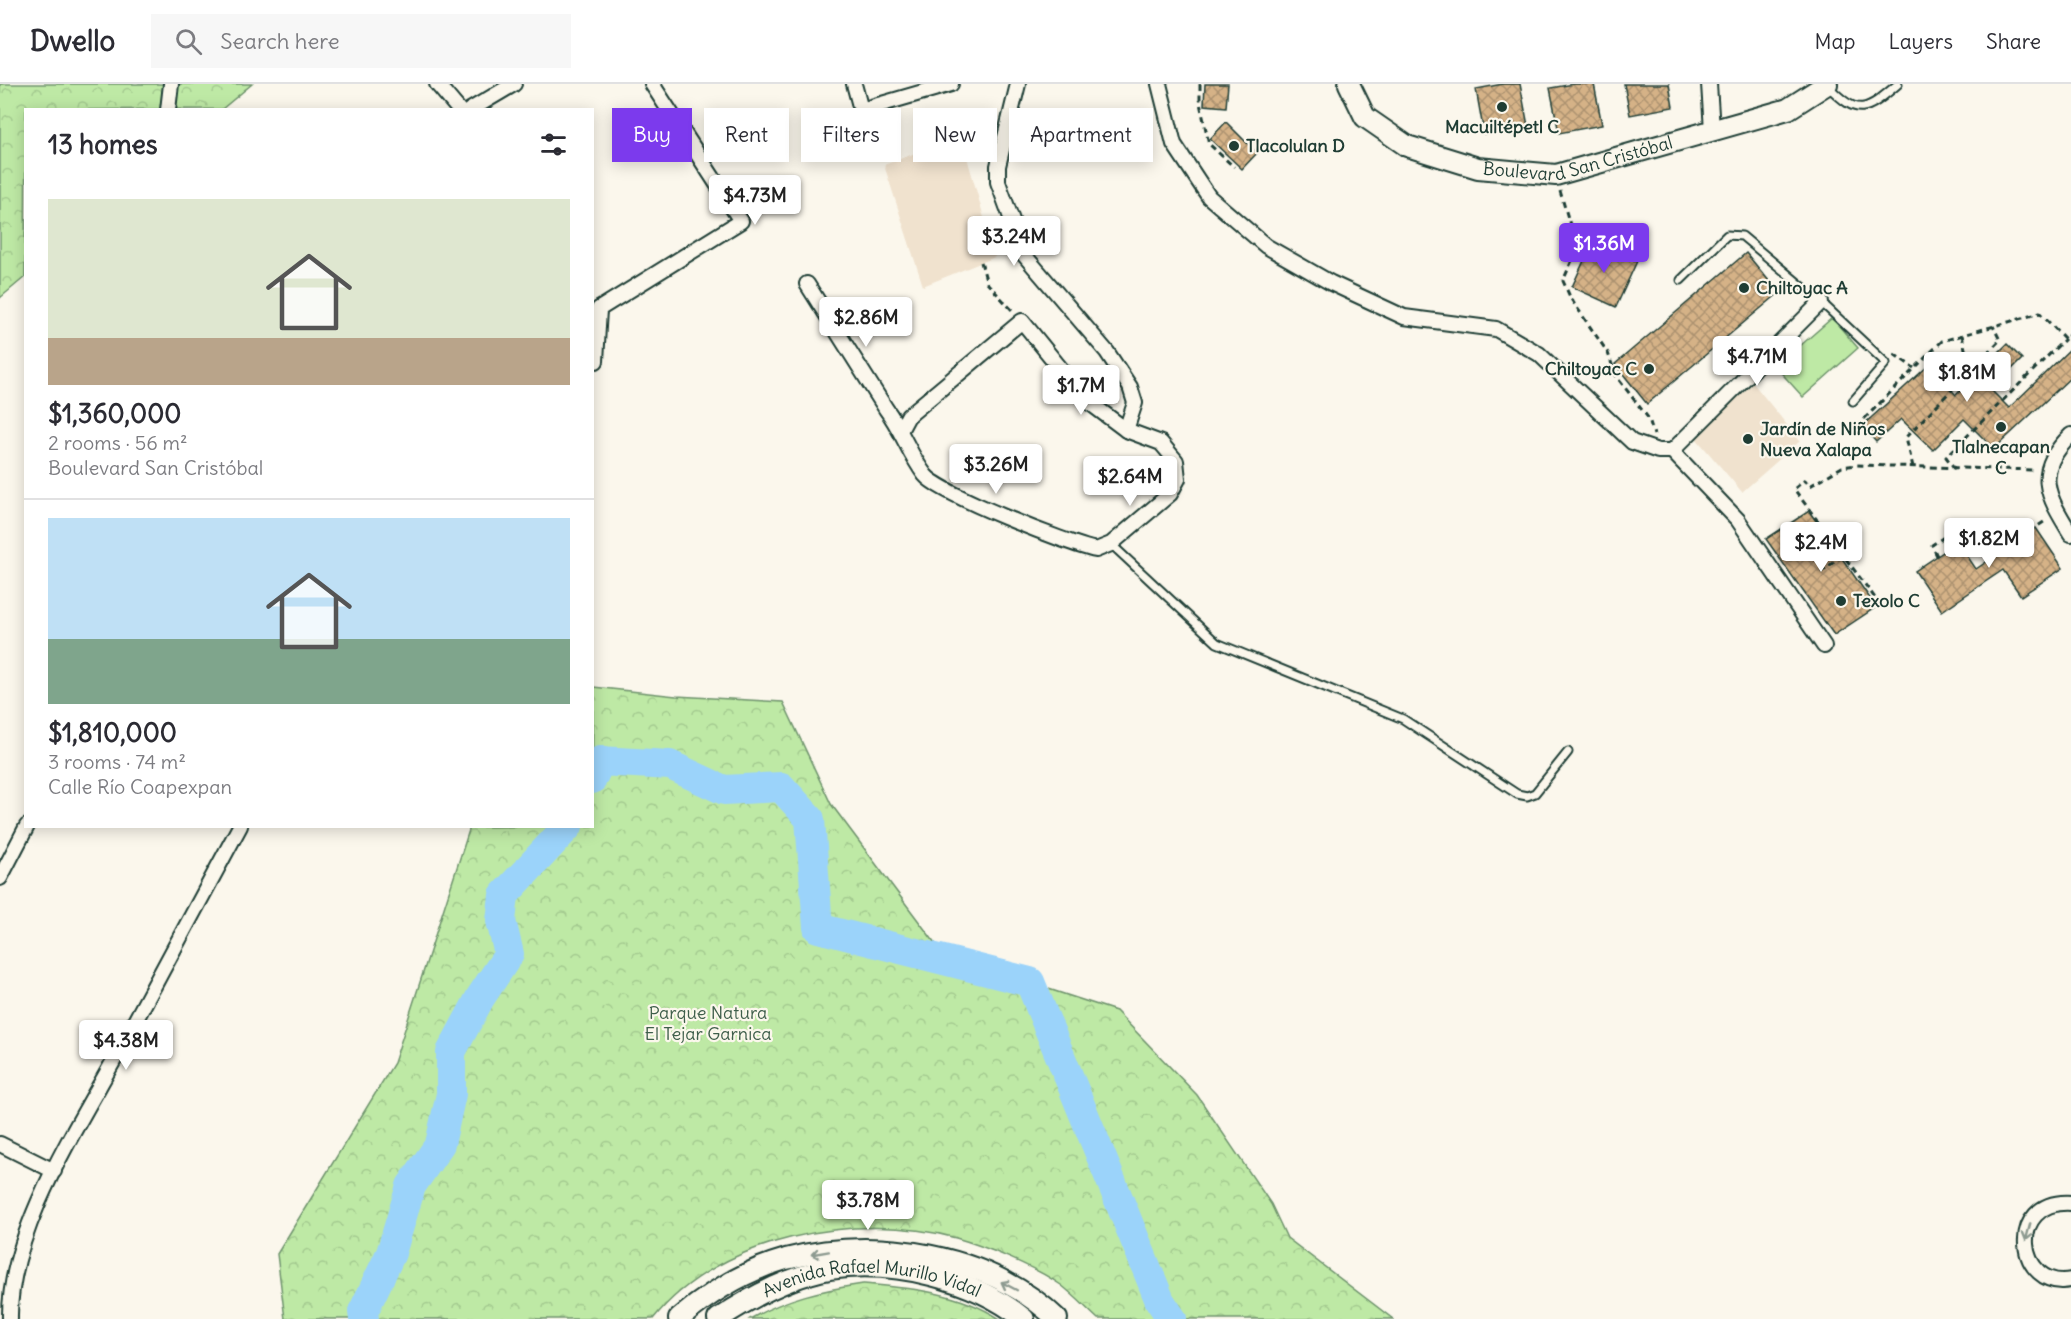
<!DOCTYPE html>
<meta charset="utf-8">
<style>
:root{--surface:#fff;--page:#f7f7f7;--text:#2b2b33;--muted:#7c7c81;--line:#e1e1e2;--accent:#7c3aed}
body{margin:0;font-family:Delius,sans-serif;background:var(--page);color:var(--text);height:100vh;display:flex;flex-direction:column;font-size:22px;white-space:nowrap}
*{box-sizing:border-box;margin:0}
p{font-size:20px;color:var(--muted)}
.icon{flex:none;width:33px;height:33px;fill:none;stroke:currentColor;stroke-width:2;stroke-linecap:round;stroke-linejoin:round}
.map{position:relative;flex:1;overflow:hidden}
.details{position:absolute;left:24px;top:24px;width:570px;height:720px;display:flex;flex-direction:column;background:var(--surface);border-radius:0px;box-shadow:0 3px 15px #0003}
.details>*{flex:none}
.guide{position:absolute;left:612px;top:24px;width:570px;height:54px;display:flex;gap:12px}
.price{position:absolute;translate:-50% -51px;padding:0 14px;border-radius:6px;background:#fff;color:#222;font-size:20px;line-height:39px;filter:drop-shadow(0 2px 3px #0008)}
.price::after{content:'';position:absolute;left:50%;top:36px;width:18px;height:14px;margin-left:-9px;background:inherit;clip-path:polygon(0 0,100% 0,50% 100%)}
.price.selected{background:var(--accent);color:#fff}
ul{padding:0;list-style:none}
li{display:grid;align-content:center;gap:12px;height:318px;padding:0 24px}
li+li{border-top:2px solid var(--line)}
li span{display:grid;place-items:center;height:186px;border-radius:0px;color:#555}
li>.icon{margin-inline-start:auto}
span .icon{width:108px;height:108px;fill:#fffc;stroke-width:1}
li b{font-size:26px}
h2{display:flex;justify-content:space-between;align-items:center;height:72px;padding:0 24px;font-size:26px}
.tag{padding:0 21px;border-radius:0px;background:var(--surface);box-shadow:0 3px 15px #0003;font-size:21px;line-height:54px}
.tag.selected{background:var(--accent);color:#fff}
header{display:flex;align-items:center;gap:36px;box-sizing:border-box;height:84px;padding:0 30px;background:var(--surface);border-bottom:2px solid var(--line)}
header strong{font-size:28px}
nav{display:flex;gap:33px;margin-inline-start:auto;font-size:21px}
.search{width:420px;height:54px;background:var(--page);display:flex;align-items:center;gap:15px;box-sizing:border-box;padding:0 21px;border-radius:0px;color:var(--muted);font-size:22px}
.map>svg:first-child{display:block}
</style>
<header>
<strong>Dwello</strong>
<div class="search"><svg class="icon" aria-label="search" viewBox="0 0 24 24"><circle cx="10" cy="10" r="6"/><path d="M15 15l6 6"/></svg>Search here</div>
<nav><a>Map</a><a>Layers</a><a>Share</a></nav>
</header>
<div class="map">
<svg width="2071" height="1235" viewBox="0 0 2071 1235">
<defs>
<pattern id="forest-crowns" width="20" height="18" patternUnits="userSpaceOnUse" patternTransform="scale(1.5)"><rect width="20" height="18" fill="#bee9a5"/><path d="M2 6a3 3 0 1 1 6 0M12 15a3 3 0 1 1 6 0" fill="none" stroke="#a3c98f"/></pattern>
<pattern id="building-cross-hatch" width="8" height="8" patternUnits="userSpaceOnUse" patternTransform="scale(1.5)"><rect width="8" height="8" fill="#d5b287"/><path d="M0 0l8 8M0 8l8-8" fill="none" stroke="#ac926f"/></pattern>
</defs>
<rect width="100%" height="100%" fill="#fbf7ec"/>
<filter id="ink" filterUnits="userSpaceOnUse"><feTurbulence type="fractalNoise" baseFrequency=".0167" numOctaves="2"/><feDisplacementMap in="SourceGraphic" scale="12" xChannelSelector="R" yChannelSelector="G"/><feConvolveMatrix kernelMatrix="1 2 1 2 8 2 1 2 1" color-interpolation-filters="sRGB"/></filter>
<g filter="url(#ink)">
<!-- built -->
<g fill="#f0e2ce">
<polygon points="961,52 995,173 923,202 884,81"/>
<polygon points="1753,299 1800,357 1742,408 1695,353"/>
</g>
<!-- green -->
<polygon fill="#bee9a5" stroke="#6e936c" stroke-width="1.5" points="1832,234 1858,264 1803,313 1776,283"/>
<!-- forest -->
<g fill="url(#forest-crowns)" stroke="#6e936c" stroke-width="1.5">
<polygon points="0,0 252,0 222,25 26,26 25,193 0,214"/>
<path d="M593 603 676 612 783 618 831 720 944 871 1116 927 1197 1011 1271 1120 1287 1154 1393 1235H1098C1086 1224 1074 1211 1061 1201 1037 1184 985 1162 956 1154 858 1127 719 1152 653 1235H285L277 1170 394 979 470 743 592 742Z"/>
<path d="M863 1200C910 1204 959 1208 1000 1235H750C786 1214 822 1206 863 1200Z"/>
</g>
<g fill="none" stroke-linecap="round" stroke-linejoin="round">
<!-- river -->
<g stroke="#9bd3fa" stroke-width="30">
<polyline points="592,695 600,677 670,681 724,706 781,703 810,735 818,844 1030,898 1160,1217 1172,1235"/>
<polyline points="364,1235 363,1228 391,1169 411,1102 440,1060 451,1010 451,968 480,914 509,870 501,837 504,811 568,742"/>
</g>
</g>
<!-- building -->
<g fill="url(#building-cross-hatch)" stroke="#1f3d34" stroke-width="1.5">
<polygon points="1205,0 1228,0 1226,23 1204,21"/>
<polygon points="1503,0 1520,0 1528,42 1484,50 1476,5"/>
<polygon points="1574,0 1594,0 1602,41 1559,49 1550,4"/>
<polygon points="1624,0 1669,0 1673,23 1630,31"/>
<polygon points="1226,38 1257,69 1242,85 1210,55"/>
<polygon points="1593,157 1637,177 1616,223 1572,203"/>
<polygon points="1746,169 1779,209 1647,320 1615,280"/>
<polygon points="2007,260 2022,275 1991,306 2009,324 2071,264 2071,293 1994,365 1964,335 1933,366 1901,335 1876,358 1862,342 1929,281 1956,311"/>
<polygon points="1809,427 1876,523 1834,551 1766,455"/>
<polygon points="2036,444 2063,484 2021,512 2003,486 1942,527 1915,487 1958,458 1976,485"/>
</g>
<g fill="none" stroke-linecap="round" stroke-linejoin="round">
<defs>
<g id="lane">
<path d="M1828 2C1859 34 1866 27 1898 0"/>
<polyline points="1681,196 1727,151 1742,152 1821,218 1886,279 1853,317"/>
<polyline points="1111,460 1217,559 1403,635 1517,710 1527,712 1535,709 1568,668"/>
</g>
<g id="street">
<polyline points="437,0 459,26"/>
<polyline points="854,0 861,26 951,0"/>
<polyline points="1018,0 998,82 998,98 1025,172 1107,268 1130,303 1135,319 1126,346"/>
<polyline points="1159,0 1174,60 1209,113 1266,162 1331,199 1404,233 1496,245 1539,270 1632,358 1658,367 1672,367 1738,436 1824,562"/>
<polyline points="1709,0 1712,46"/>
<polyline points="168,26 171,0"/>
<polyline points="470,26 514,0"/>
<path d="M807 200 886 325C902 346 909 370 925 391 940 410 1068 460 1096 466L1111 460 1170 410 1178 395 1176 377 1161 359 1126 346 1086 316 1022 237 908 332 901 345"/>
<polyline points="599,225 741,137 652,0"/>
<polyline points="596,277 599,225"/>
<path d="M2071 351C2033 388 2047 411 2071 450"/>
<polyline points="1672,367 1821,218"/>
<polyline points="0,794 27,742"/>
<polyline points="0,1060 54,1087"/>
<path d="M2071 1119C2005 1115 2017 1207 2071 1196"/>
<path d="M10 1235C8 1148 78 1042 119 967 159 892 200 817 240 742"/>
</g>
<g id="secondary">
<path id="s1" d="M1349 0 1365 33 1407 62 1478 84 1556 91 1788 25 1827 0"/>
<path d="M679 1235C709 1209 747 1186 786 1175 876 1152 988 1169 1057 1235"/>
<path id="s2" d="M718 1235C751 1213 791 1192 830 1185 893 1175 975 1195 1024 1235"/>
</g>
</defs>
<!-- lane casing -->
<use href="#lane" stroke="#1f3d34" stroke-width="11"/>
<!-- street casing -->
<use href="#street" stroke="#1f3d34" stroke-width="18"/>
<!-- secondary casing -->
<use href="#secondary" stroke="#1f3d34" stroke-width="24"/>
<!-- path -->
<g stroke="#1f3d34" stroke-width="3" stroke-dasharray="6 4.5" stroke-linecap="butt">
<polyline points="1200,0 1200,19 1209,60 1234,83"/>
<polyline points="1560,107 1577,165 1563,197 1571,215 1608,269 1616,292 1649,335 1654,351"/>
<polyline points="981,178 987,199 1013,227"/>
<polyline points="1962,251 1970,288"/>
<polyline points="1894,270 1914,284"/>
<polyline points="1864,335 1942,257 2040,229 2065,255 2071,249"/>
<polyline points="1913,383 1906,353 2000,256 1993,242"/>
<polyline points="1955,385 1946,373 2065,255"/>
<polyline points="1937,472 1932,461 1958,444 1980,450 1988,465 2014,448 2018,455 2047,436"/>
<polyline points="1821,488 1843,471"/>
<polyline points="1881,522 1794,405 1805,396 1810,402 1842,383 1857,381 2035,386"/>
</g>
<!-- lane -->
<use href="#lane" stroke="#fbf7ec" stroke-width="7"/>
<!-- street -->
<use href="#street" stroke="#fbf7ec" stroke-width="14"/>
<!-- secondary -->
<use href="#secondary" stroke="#fbf7ec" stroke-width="20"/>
</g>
<!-- one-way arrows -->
<defs><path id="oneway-shaft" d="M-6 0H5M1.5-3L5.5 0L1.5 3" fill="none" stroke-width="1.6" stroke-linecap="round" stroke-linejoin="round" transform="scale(1.5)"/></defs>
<g stroke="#8d9a90">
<use href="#oneway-shaft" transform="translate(2028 1148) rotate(105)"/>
<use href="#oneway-shaft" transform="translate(820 1169) rotate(170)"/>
<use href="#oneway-shaft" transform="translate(1009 1202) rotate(-152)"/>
</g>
</g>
<!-- markers -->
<g fill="#1f3d34" stroke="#fbf7ec" stroke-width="2">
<circle cx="1502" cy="23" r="6"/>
<circle cx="1234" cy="62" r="6"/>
<circle cx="1744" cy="204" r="6"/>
<circle cx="1649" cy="285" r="6"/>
<circle cx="2001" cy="343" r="6"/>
<circle cx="1748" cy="355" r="6"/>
<circle cx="1841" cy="517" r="6"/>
</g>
<g text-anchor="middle" stroke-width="4.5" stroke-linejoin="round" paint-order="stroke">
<!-- poi labels -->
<g font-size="18" font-weight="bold" fill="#1f3d34" stroke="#fbf7ec" text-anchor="start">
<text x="1502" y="49" text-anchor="middle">Macuiltépetl C</text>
<text x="1246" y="68">Tlacolulan D</text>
<text x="1756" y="210">Chiltoyac A</text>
<text x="1637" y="291" text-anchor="end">Chiltoyac C</text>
<text x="1760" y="351">Jardín de Niños<tspan x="1760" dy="21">Nueva Xalapa</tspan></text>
<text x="2001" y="369" text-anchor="middle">Tlalnecapan<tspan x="2001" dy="21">C</tspan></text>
<text x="1853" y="523">Texolo C</text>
</g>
<!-- street labels -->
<g font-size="18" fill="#1f3d34" stroke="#fbf7ec">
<text dy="6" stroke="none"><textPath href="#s1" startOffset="264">Boulevard San Cristóbal</textPath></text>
<text dy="6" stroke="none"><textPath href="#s2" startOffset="165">Avenida Rafael Murillo Vidal</textPath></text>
</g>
<!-- park labels -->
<g font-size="18" fill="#3f5f4b" stroke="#fbf7ec">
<text x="708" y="935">Parque Natura<tspan x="708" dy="21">El Tejar Garnica</tspan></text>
</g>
</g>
</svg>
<b class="price" style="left:755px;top:142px">$4.73M</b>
<b class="price" style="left:1014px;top:183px">$3.24M</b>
<b class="price selected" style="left:1604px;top:190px">$1.36M</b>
<b class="price" style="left:866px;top:264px">$2.86M</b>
<b class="price" style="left:1757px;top:303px">$4.71M</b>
<b class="price" style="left:1967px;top:319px">$1.81M</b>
<b class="price" style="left:1081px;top:332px">$1.7M</b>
<b class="price" style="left:996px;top:411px">$3.26M</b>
<b class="price" style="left:1130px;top:423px">$2.64M</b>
<b class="price" style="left:1989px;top:485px">$1.82M</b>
<b class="price" style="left:1821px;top:489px">$2.4M</b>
<b class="price" style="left:126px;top:987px">$4.38M</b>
<b class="price" style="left:868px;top:1147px">$3.78M</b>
<div class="guide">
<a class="tag selected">Buy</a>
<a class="tag">Rent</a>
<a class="tag">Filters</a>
<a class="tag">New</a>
<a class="tag">Apartment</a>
</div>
<section class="details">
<h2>13 homes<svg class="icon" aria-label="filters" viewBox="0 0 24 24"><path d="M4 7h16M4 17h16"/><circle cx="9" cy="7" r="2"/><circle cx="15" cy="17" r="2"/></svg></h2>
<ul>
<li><span style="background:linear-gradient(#dfe7d0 75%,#b9a48a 0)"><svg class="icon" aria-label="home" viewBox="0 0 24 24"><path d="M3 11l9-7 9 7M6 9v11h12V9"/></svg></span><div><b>$1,360,000</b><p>2 rooms · 56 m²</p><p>Boulevard San Cristóbal</p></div></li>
<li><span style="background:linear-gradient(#bfe0f5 65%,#7fa58c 0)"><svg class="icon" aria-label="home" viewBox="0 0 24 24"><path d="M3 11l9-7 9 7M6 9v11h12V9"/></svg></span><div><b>$1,810,000</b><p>3 rooms · 74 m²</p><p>Calle Río Coapexpan</p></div></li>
</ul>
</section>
</div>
